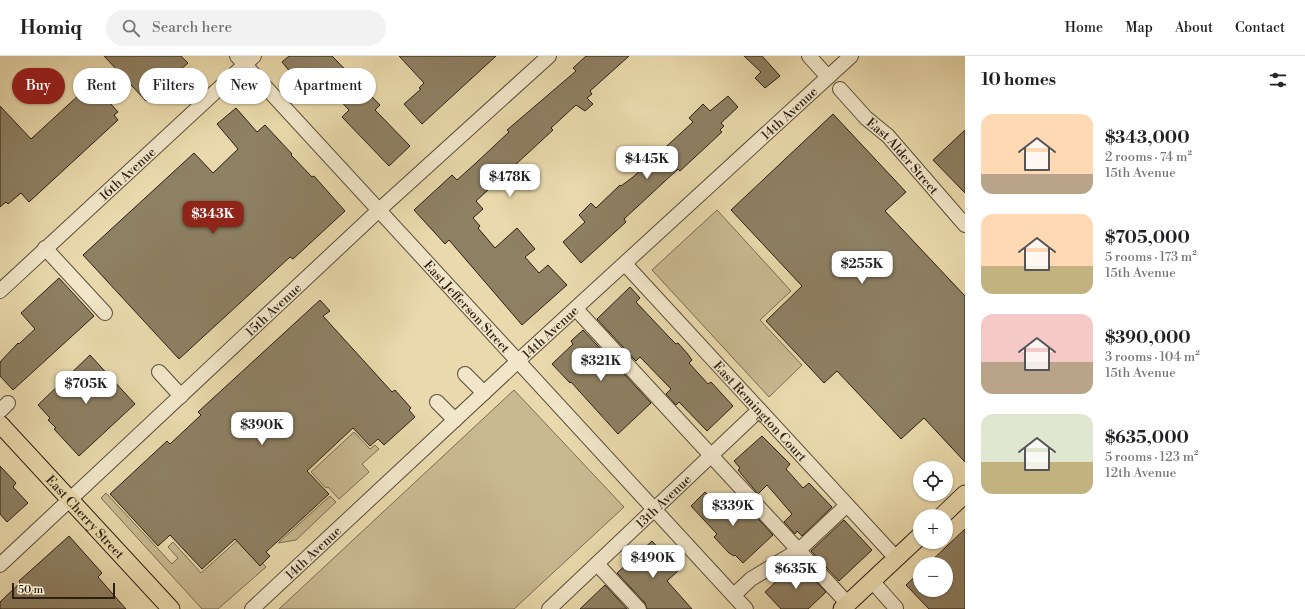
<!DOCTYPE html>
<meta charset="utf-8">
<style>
:root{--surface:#fff;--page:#f2f2f2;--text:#202124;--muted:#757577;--line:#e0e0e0;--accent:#8f2418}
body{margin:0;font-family:"Libre Bodoni",serif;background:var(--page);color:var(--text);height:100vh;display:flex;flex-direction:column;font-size:15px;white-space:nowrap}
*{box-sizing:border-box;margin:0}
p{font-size:13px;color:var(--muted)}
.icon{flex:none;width:22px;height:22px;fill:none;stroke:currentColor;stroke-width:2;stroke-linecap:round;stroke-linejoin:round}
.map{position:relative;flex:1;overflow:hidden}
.drawer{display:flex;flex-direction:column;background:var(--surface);width:340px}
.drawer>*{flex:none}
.banner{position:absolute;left:12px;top:12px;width:380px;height:36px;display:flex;gap:8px}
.tools{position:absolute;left:913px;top:405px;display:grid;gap:8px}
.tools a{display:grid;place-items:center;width:40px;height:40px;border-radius:50%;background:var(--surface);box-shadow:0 1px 3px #0004;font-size:20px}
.scale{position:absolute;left:12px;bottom:10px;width:103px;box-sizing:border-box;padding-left:4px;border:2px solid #2c1f13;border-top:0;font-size:11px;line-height:14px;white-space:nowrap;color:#2c1f13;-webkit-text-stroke:3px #f1e6c9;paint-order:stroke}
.price{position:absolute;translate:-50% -34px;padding:0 9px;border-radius:8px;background:#fff;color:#222;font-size:13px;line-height:26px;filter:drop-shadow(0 1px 2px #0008)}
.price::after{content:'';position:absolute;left:50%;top:24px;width:12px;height:9px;margin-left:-6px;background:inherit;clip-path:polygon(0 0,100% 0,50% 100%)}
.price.current{background:var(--accent);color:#fff}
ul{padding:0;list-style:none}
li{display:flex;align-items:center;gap:12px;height:100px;padding:0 16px}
li span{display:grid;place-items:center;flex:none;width:112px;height:80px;border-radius:12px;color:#555}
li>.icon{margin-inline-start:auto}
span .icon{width:48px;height:48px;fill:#fffc;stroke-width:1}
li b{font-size:17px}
h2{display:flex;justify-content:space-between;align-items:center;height:48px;padding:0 16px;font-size:17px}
.chip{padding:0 14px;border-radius:18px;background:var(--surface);box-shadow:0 1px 3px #0004;font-size:14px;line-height:36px}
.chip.current{background:var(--accent);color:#fff}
header{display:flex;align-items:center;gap:24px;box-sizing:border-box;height:56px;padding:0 20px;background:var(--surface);border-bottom:1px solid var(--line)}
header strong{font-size:19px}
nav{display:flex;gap:22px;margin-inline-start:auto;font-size:14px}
.search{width:280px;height:36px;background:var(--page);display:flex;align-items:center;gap:10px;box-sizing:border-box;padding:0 14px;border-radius:22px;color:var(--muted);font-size:15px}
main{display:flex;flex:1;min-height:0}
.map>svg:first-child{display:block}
</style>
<header>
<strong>Homiq</strong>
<div class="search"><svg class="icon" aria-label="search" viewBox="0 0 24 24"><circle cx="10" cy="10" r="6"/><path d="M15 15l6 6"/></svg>Search here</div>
<nav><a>Home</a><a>Map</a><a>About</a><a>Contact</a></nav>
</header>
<main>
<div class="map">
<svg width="965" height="553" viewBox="0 0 965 553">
<rect width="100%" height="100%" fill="#e9d9ac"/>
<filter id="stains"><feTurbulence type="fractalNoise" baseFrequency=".005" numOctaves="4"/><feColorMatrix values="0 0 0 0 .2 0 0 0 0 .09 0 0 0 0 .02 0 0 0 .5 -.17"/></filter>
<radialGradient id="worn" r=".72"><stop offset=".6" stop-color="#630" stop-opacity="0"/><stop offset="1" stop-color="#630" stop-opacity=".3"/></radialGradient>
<!-- green -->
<g fill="#c9b992" stroke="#7a6c52">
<polygon points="717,154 791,235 760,264 802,309 769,341 652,214"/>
<polygon points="514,334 624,451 514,553 279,553"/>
<polygon points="354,376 370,393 375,389 379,393 362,408 369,416 339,443 328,431 326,432 311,416"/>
<polygon points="106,437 172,508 178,502 168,491 173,486 201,517 240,482 266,511 218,553 202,553 101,442"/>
<polygon points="330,440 336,446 296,484 278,487"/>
</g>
<!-- building -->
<g fill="#8e8063" stroke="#2c1f13">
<polygon points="104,0 181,0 188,7 146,45"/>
<polygon points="289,0 332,0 380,49 375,54 410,90 389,110 342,61 349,54 335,39 329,43 312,26 305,32 296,23 282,6"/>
<polygon points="399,0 496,0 422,68 404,48 421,33 419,32 424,27"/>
<polygon points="586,0 629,0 590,35 592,38 587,42 593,48 585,55 576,49 551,72 553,74 476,145 483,153 473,162 480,170 478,172 495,192 517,172 535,193 525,201 539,217 548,209 567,229 522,269 449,184 445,188 414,154 452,119 457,124 477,106 509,76 507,74 576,15 573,12"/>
<polygon points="744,0 762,0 780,20 765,32 755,22 761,16"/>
<polygon points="92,27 118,56 114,59 118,64 29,146 21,137 8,148 6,146 0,151 0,50 31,83"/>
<polygon points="728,40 738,51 721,67 724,70 720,74 722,76 680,115 678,113 650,139 624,163 626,166 581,207 563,186 585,166 579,159 591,147 596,152 620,129 621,130 633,121 693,66 689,62 703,48 710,55"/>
<polygon points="236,52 257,76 265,69 292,98 291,99 312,121 314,120 345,155 293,203 290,201 179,303 83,199 194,97 213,117 238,93 217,68"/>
<polygon points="833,58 906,136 885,155 965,240 965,406 924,362 901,383 837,315 824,327 766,265 802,230 731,154"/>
<polygon points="965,74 965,137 933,104"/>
<polygon points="59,222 94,260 13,334 0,320 0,306 18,287 19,288 35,273 21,257"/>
<polygon points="630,231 640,242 636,246 669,281 676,288 678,287 687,297 692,304 689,307 708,328 711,326 733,350 707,375 679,346 676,349 666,338 671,333 640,301 636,305 597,263"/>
<polygon points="320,244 330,255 323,260 392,336 395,334 411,352 409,354 415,361 384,389 378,383 370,390 353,372 307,415 329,438 266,496 270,500 260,510 235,483 202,513 170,479 158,490 110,438 167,385 170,388 201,359 198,356"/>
<polygon points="583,274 651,347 618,378 571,326 570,327 552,308 573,288 571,285"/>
<polygon points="90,299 135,348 79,400 54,373 56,372 48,364 50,362 38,349"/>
<polygon points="762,380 790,408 786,413 803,432 809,427 832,451 802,480 797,475 795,478 784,466 792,458 767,429 758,438 738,414 740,412 734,405"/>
<polygon points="0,410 16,427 13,431 28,447 7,466 0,458"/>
<polygon points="705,436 709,440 715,438 737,462 748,452 773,479 743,507 735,499 734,500 729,497 714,481 717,478 691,450"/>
<polygon points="844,464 872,494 839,525 811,495"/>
<polygon points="965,473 965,553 929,553 906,529 920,516 920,534 946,534 946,508 928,508"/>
<polygon points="69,480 102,517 98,521 126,553 0,553 0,546 20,527 19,525"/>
<polygon points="652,485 679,514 667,525 692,553 647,553 645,547 617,517"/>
<polygon points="797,506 826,536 808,553 781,553 765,536"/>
<polygon points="605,529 627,553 580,553"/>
</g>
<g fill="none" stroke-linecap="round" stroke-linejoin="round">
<defs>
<g id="minor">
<path id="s1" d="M237 0 746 553"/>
<polyline points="809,0 828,21"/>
<path id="s2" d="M840 33 866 62 888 80 965 169"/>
<polyline points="45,192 105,257"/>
<path id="s3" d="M625 208 896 502"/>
<path id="s4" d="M0 235 254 0"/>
<polyline points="576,253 848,548"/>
<polyline points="159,316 181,340"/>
<polyline points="465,318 484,337"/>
<polyline points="437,346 455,364"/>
<polyline points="0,355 8,347"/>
<polyline points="597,508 639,553"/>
<path id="s5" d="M0 509 379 154 549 0"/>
<polyline points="872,525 896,552"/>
<polyline points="734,539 751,523 799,494 847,449"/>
<path id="s6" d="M252 553 518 305 851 0"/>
<path id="s7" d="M549 553 759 354"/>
</g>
<g id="major">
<path id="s8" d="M0 368 171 553"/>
<polyline points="942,460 965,438"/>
<polyline points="842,553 920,480"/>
</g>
</defs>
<!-- minor casing -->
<use href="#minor" stroke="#5b4e39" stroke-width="16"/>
<!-- major casing -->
<use href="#major" stroke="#2c1f13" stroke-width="19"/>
<!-- minor -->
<use href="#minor" stroke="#f1e6c9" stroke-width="14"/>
<!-- major -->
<use href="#major" stroke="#e9d9ac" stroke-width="17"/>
</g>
<g text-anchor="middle" stroke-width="3.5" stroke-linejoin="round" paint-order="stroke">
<!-- street labels -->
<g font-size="13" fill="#2c1f13" stroke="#f1e6c9">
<text dy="5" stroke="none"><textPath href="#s6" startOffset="731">14th Avenue</textPath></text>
<text dy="5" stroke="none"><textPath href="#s2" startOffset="92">East Alder Street</textPath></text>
<text dy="5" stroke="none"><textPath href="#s4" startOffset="173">16th Avenue</textPath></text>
<text dy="5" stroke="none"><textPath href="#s1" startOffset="340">East Jefferson Street</textPath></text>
<text dy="5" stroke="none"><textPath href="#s5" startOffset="374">15th Avenue</textPath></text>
<text dy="5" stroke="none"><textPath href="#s6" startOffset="407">14th Avenue</textPath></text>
<text dy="5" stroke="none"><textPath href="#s3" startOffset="200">East Remington Court</textPath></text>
<text dy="5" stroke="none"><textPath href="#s7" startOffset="157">13th Avenue</textPath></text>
<text dy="5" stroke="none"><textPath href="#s8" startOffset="126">East Cherry Street</textPath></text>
<text dy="5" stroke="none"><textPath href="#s6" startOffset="83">14th Avenue</textPath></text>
</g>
</g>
<rect width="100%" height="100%" filter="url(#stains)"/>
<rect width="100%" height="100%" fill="url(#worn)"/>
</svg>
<div class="tools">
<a><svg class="icon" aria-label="locate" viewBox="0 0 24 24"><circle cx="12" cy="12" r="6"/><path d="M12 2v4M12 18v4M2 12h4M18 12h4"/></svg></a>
<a>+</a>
<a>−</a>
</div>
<div class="scale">50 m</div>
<b class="price" style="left:647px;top:124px">$445K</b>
<b class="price" style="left:510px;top:142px">$478K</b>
<b class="price current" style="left:213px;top:179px">$343K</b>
<b class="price" style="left:862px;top:229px">$255K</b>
<b class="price" style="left:601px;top:326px">$321K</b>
<b class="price" style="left:86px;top:349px">$705K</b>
<b class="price" style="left:262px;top:390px">$390K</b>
<b class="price" style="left:733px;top:471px">$339K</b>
<b class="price" style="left:653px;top:523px">$490K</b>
<b class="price" style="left:796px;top:534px">$635K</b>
<div class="banner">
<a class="chip current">Buy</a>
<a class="chip">Rent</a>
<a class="chip">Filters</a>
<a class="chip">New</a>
<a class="chip">Apartment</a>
</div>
</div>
<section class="drawer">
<h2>10 homes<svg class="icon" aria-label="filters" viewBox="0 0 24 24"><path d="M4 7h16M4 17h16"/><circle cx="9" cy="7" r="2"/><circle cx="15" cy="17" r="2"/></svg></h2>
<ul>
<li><span style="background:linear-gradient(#ffd9b3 75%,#b9a48a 0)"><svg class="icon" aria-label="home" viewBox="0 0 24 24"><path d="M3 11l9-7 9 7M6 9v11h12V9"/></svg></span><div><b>$343,000</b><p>2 rooms · 74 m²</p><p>15th Avenue</p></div></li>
<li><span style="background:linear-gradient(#ffd9b3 65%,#c2b280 0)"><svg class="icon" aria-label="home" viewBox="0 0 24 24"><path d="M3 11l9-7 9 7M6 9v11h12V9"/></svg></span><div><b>$705,000</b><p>5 rooms · 173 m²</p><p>15th Avenue</p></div></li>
<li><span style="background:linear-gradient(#f6c9c9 60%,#b9a48a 0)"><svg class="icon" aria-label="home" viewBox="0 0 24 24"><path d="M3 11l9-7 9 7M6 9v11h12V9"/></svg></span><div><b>$390,000</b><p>3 rooms · 104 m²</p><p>15th Avenue</p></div></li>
<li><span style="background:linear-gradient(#dfe7d0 60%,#c2b280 0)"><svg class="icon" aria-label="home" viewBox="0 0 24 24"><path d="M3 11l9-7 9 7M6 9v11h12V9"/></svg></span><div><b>$635,000</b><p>5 rooms · 123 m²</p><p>12th Avenue</p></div></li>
</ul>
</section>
</main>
